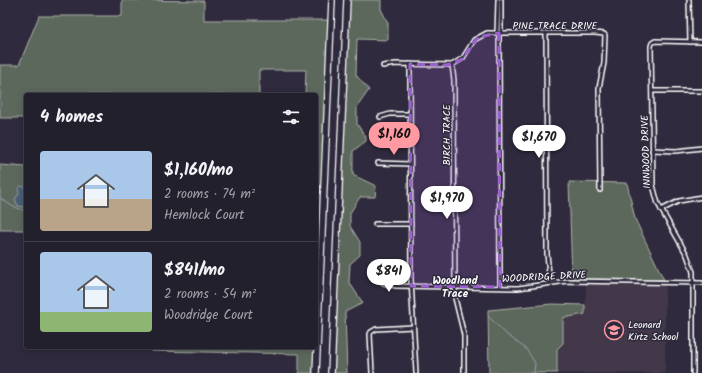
<!DOCTYPE html>
<meta charset="utf-8">
<style>
:root{--surface:#23202e;--page:#2b2836;--text:#f1f3f6;--muted:#a3a3aa;--line:#403e4a;--accent:#ff9aa2}
body{margin:0;font-family:Kalam,sans-serif;background:var(--page);color:var(--text);height:100vh;display:flex;flex-direction:column;font-size:15px;white-space:nowrap}
*{box-sizing:border-box;margin:0}
p{font-size:13px;color:var(--muted)}
.icon{flex:none;width:22px;height:22px;fill:none;stroke:currentColor;stroke-width:2;stroke-linecap:round;stroke-linejoin:round}
.map{position:relative;flex:1;overflow:hidden}
.drawer{position:absolute;left:24px;top:93px;width:294px;height:256px;display:flex;flex-direction:column;background:var(--surface);border-radius:4px;box-shadow:0 2px 10px #0003,0 0 0 1px var(--line)}
.drawer>*{flex:none}
.price{position:absolute;translate:-50% -34px;padding:0 9px;border-radius:14px;background:#fff;color:#222;font-size:13px;line-height:26px;filter:drop-shadow(0 1px 2px #0008)}
.price::after{content:'';position:absolute;left:50%;top:24px;width:12px;height:9px;margin-left:-6px;background:inherit;clip-path:polygon(0 0,100% 0,50% 100%)}
.price.selected{background:var(--accent);color:#111}
ul{padding:0;list-style:none}
li{display:flex;align-items:center;gap:12px;height:100px;padding:0 16px}
li+li{border-top:1px solid var(--line)}
li span{display:grid;place-items:center;flex:none;width:112px;height:80px;border-radius:4px;color:#555}
li>.icon{margin-inline-start:auto}
span .icon{width:48px;height:48px;fill:#fffc;stroke-width:1}
li b{font-size:17px}
h2{display:flex;justify-content:space-between;align-items:center;height:48px;padding:0 16px;font-size:17px}
.map>svg:first-child{display:block}
</style>
<div class="map">
<svg width="702" height="373" viewBox="0 0 702 373">
<rect width="100%" height="100%" fill="#2f2a3d"/>
<filter id="ink" filterUnits="userSpaceOnUse"><feTurbulence type="fractalNoise" baseFrequency=".025" numOctaves="2"/><feDisplacementMap in="SourceGraphic" scale="8" xChannelSelector="R" yChannelSelector="G"/><feConvolveMatrix kernelMatrix="1 2 1 2 8 2 1 2 1" color-interpolation-filters="sRGB"/></filter>
<g filter="url(#ink)">
<!-- built -->
<polygon fill="#423748" points="603,282 665,282 665,373 557,373 557,349 563,343 563,317 585,314 586,283"/>
<!-- green -->
<g fill="#5d675b" stroke="#aeb3ad">
<polygon points="122,0 204,1 204,20 331,20 316,373 299,373 299,354 152,351 147,347 316,347 316,95 305,95 306,70 259,70 259,95 26,95 26,118 0,118 0,65 19,65 39,16 122,16"/>
<polygon points="347,0 381,0 381,9 388,23 388,40 357,39 356,75 369,90 357,107 357,124 366,137 366,141 353,151 353,175 376,186 375,197 360,197 350,213 350,226 360,242 360,255 350,264 349,282 363,303 345,312 347,373 331,373"/>
<polygon points="0,165 26,167 26,230 0,230"/>
<polygon points="569,182 627,183 635,219 664,280 572,279"/>
<polygon points="552,304 585,305 585,314 563,318 563,343 557,349 557,373 489,373 488,310"/>
</g>
<!-- water -->
<polygon fill="#4b6176" stroke="#93a0ad" points="22,186 26,188 26,207 18,206 15,199 19,194 18,188"/>
<g fill="none" stroke-linecap="round" stroke-linejoin="round">
<!-- stream -->
<g stroke="#93a0ad" stroke-width="1">
<polyline points="0,198 12,206 23,210 26,209"/>
<polyline points="488,316 506,334 526,349 535,363 534,373"/>
</g>
<defs>
<g id="minor">
<polyline points="689,0 690,42"/>
<polyline points="497,33 498,0"/>
<polyline points="499,33 500,287"/>
<polyline points="501,33 501,0"/>
<polyline points="546,33 547,254 550,283"/>
<polyline points="410,64 411,279 416,373"/>
<polyline points="452,65 454,80 455,298 464,335 464,373"/>
<polyline points="383,66 396,64 452,65 463,58 474,40 487,33 595,33 604,34 605,35 604,63 599,88 600,190"/>
<polyline points="652,91 702,91"/>
<polyline points="380,117 390,114 410,114"/>
<polyline points="652,150 676,151 702,148"/>
<polyline points="378,163 410,164"/>
<polyline points="661,210 679,201 702,197"/>
<polyline points="375,224 411,224"/>
<polyline points="374,277 384,283 396,286 518,288 567,281 702,283"/>
<polyline points="372,373 370,334 371,332 376,329 413,327"/>
<polyline points="693,373 693,272 687,255 658,204 653,185 651,46 652,43 655,41 702,42"/>
</g>
<g id="motorway">
<polyline points="316,373 332,0"/>
<polyline points="331,373 347,0"/>
</g>
</defs>
<!-- minor casing -->
<use href="#minor" stroke="#fff" stroke-width="6"/>
<!-- motorway casing -->
<use href="#motorway" stroke="#fff" stroke-width="8"/>
<!-- minor -->
<use href="#minor" stroke="#2f2a3d" stroke-width="3"/>
<!-- motorway -->
<use href="#motorway" stroke="#2f2a3d" stroke-width="5.5"/>
</g>
</g>
<!-- marked area -->
<path fill="#9c61cf" fill-opacity="0.2" stroke="#9c61cf" stroke-width="3" stroke-dasharray="8 5" stroke-linejoin="round" d="M499 33 500 287 411 286 410 64 447 65 461 60 478 37Z"/>
<!-- icons -->
<defs>
<symbol id="school-ring" viewBox="-11 -11 22 22"><circle r="9.5" fill="#2f2a3d" stroke="#ff9aa2" stroke-width="1.5"/><path d="M0-5L7-2L0 1L-7-2ZM-4 1L0 2.5L4 1V4Q0 6-4 4Z" fill="#ff9aa2"/></symbol>
</defs>
<g fill-rule="evenodd">
<use href="#school-ring" x="603" y="319" width="22" height="22"/>
</g>
<g text-anchor="middle" stroke-width="3" stroke-linejoin="round" paint-order="stroke">
<!-- street labels -->
<g font-size="10" fill="#fff" stroke="#2f2a3d">
<text x="555" y="29">PINE TRACE DRIVE</text>
<text transform="translate(446 135) rotate(-90)" y="4">BIRCH TRACE</text>
<text transform="translate(645 152) rotate(-92)" y="4">INNWOOD DRIVE</text>
<text transform="translate(544 276) rotate(-3)" y="4">WOODRIDGE DRIVE</text>
</g>
<!-- poi labels -->
<g font-size="10" fill="#fff" stroke="#2f2a3d" text-anchor="start">
<text x="628" y="328">Leonard<tspan x="628" dy="12">Kirtz School</tspan></text>
</g>
<!-- neighbourhood labels -->
<g font-size="11" font-weight="bold" fill="#fff" stroke="#2f2a3d">
<text x="455" y="284">Woodland<tspan x="455" dy="13">Trace</tspan></text>
</g>
</g>
</svg>
<b class="price selected" style="left:394px;top:156px">$1,160</b>
<b class="price" style="left:539px;top:159px">$1,670</b>
<b class="price" style="left:447px;top:220px">$1,970</b>
<b class="price" style="left:389px;top:293px">$841</b>
<section class="drawer">
<h2>4 homes<svg class="icon" aria-label="filters" viewBox="0 0 24 24"><path d="M4 7h16M4 17h16"/><circle cx="9" cy="7" r="2"/><circle cx="15" cy="17" r="2"/></svg></h2>
<ul>
<li><span style="background:linear-gradient(#a9c7e8 60%,#b9a48a 0)"><svg class="icon" aria-label="home" viewBox="0 0 24 24"><path d="M3 11l9-7 9 7M6 9v11h12V9"/></svg></span><div><b>$1,160/mo</b><p>2 rooms · 74 m²</p><p>Hemlock Court</p></div></li>
<li><span style="background:linear-gradient(#a9c7e8 75%,#8fb573 0)"><svg class="icon" aria-label="home" viewBox="0 0 24 24"><path d="M3 11l9-7 9 7M6 9v11h12V9"/></svg></span><div><b>$841/mo</b><p>2 rooms · 54 m²</p><p>Woodridge Court</p></div></li>
</ul>
</section>
</div>
